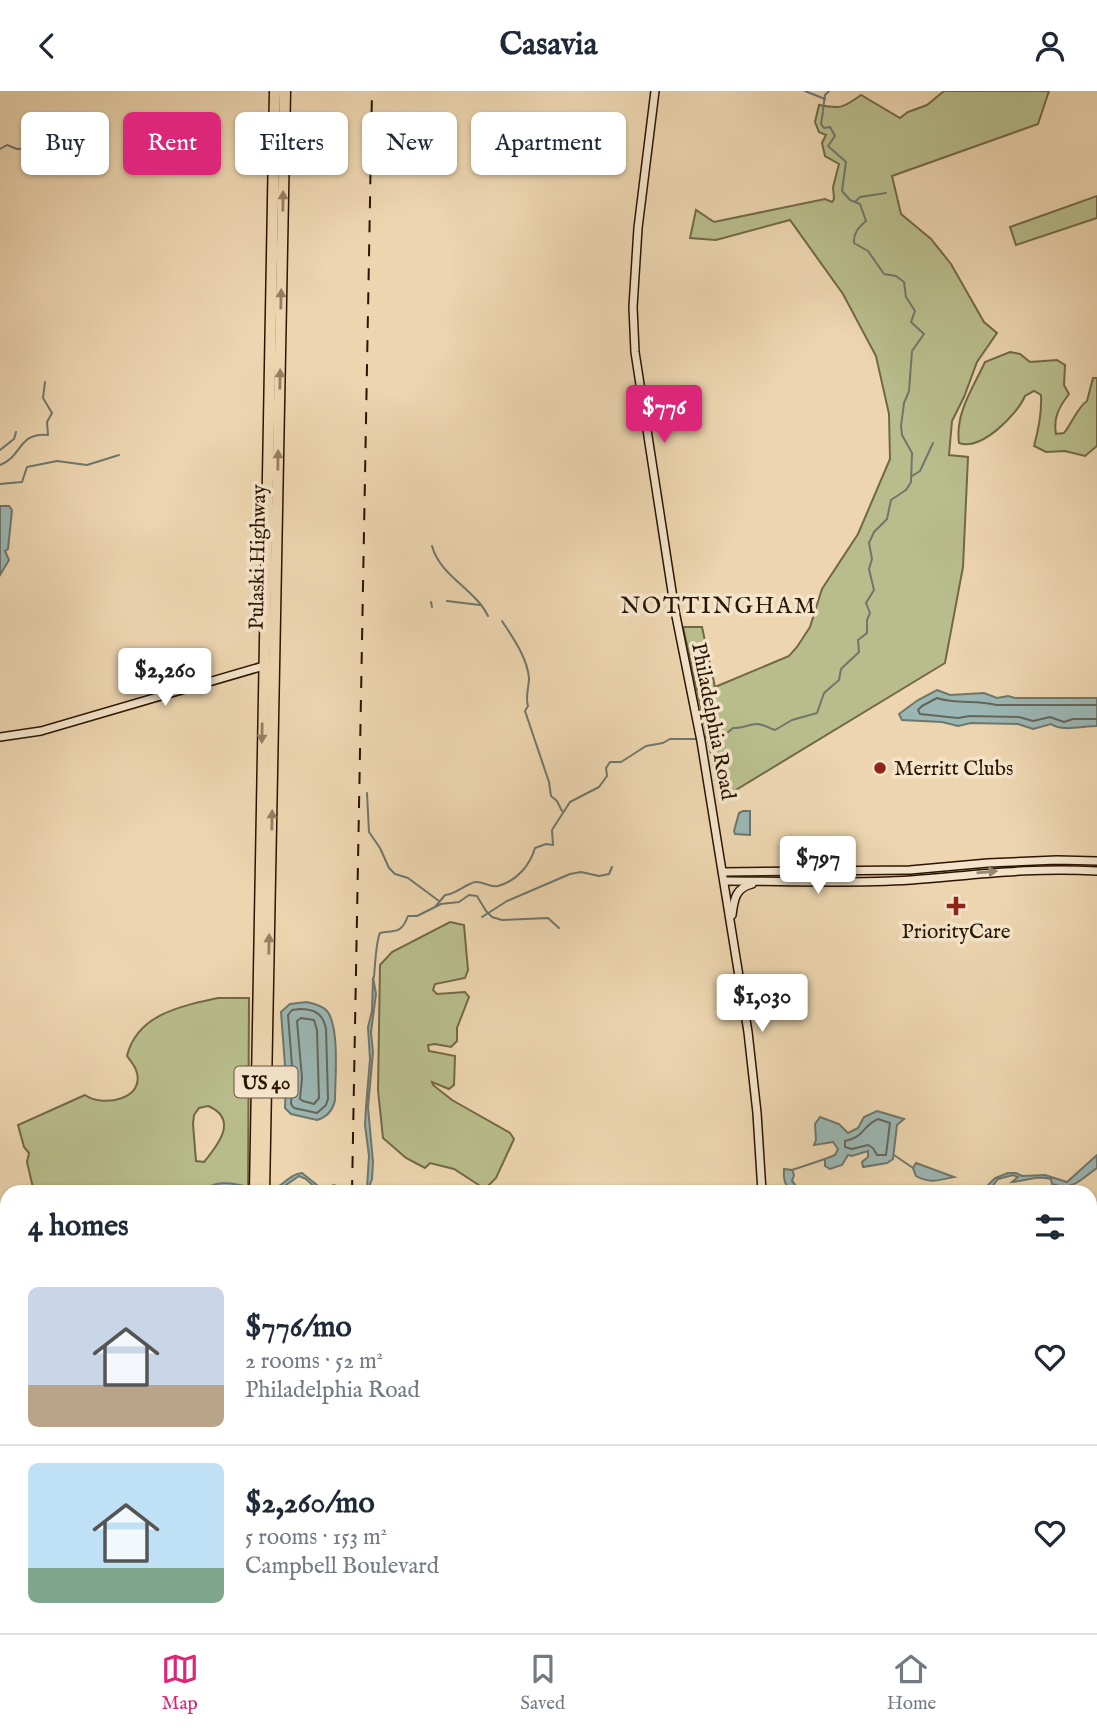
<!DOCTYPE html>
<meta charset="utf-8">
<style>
:root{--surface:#fff;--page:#f6f6f7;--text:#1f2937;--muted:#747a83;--line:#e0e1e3;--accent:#db2777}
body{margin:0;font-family:"IM FELL English",serif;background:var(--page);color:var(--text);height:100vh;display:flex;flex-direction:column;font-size:26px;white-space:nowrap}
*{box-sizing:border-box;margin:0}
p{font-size:23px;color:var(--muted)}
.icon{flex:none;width:38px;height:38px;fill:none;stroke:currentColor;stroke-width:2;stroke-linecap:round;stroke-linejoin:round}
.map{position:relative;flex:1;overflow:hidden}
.drawer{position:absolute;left:0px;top:1094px;width:1097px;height:450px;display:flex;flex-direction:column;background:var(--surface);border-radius:21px 21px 0 0;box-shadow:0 2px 5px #0004}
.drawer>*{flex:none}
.guide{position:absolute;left:21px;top:21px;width:700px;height:63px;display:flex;gap:14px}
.price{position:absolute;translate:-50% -60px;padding:0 16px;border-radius:7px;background:#fff;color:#222;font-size:23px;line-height:46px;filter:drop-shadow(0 2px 4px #0008)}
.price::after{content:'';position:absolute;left:50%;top:42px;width:21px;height:16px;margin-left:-10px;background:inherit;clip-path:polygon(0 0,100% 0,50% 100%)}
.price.active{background:var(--accent);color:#fff}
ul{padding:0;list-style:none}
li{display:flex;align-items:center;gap:21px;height:175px;padding:0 28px}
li+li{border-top:2px solid var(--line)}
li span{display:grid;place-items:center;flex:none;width:196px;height:140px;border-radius:10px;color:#555}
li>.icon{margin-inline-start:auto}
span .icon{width:84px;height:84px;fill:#fffc;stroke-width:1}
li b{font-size:30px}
h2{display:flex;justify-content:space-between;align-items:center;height:84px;padding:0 28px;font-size:30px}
.chip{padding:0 24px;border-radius:10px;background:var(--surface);box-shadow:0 2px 5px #0004;font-size:24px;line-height:63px}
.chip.active{background:var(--accent);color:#fff}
header{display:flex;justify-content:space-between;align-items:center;height:91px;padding:0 28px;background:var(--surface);font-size:32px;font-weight:700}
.tab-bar{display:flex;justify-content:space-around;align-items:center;height:98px;border-top:2px solid var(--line);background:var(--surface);font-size:19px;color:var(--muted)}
.tab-bar a{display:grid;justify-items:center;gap:4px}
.tab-bar .active{color:var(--accent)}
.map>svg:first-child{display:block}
</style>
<header><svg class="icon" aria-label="back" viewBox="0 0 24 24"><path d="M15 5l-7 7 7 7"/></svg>Casavia<svg class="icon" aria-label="person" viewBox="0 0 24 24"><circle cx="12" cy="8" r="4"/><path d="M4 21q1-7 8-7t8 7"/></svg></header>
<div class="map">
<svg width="1097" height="1542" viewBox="0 0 1097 1542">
<rect width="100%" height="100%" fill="#ecd5af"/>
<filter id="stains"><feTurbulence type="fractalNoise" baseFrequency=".00286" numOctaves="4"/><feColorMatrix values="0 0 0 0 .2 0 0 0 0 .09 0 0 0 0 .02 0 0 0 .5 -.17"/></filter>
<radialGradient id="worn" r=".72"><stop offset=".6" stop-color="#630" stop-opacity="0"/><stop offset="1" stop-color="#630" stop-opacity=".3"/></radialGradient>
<!-- green -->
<g fill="#b8bd8b" stroke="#726846" stroke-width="2" fill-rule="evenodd">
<path d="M944 0H1049L1038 33 892 85 901 123 931 148 951 173 984 231 997 242 977 271 964 306 952 330 949 364 968 366 963 476 945 572 721 708 683 536H702L715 596 789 565 797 556 810 536 822 498 858 443 890 368 889 323 876 265 843 203 790 129 716 149 690 147 696 119 714 131 825 108 832 111 834 108 833 96 839 73 825 65 822 52 826 44 819 41 815 31 819 14C841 18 843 17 861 4L900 27 908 21 927 14Z"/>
<polygon points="1097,105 1097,127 1016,154 1010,136"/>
<path d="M1010 261 1020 263 1030 271 1057 269 1065 274 1064 294 1069 303C1059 316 1053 327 1056 343L1064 342C1072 332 1077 317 1087 310L1093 287H1097V355L1085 365 1065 360 1046 361 1034 355C1039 337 1042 322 1041 304L1034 300 1025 305C1017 324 981 360 959 352 955 322 973 297 985 271Z"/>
<polygon points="450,831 464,834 468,879 465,887 435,893 433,899 437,903 465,901 469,906 457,937 457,950 451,956 435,953 428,954 429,960 455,965 454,994 449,998 432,991 433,994 452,1009 510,1042 514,1048 496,1087 485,1098 454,1078 430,1072 425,1077 406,1067 383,1047 378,999 380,874 392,861"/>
<path d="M218 907H249L248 1101H34L27 1071 29 1062 24 1056 18 1034 85 1004C103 1017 147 1008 136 979 135 975 130 969 127 965 137 923 182 915 218 907ZM208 1015C239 1028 218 1054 204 1071L196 1070 193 1033 194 1024 199 1017Z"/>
<polygon points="5,1177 7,1178 7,1232 0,1243 0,1178"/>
<polygon points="7,1283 7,1536 120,1537 121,1542 0,1542 0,1288"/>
<polygon points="1097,1487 1097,1542 1034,1540 903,1542 909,1536 1090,1536 1090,1488"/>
<polygon points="267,1537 267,1542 130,1542 130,1537"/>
</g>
<!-- water -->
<g fill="#9bb7b4" stroke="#6f766c" stroke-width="2">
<polygon points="0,415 9,415 12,419 8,458 5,460 9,469 0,484"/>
<path d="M937 599 950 604 984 602 997 607 1008 605 1015 607H1097V635C1082 635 1062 641 1051 633L1033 638 1018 633 971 632 958 635 942 631 902 629 899 623 918 609Z"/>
<polygon points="743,720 750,720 750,744 735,743 734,740 739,722"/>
<polygon points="373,886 376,903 371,941 373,961 368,1016 373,1071 372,1088 367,1101 357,1101 367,1097 369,1065 365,1034 366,1016 370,968 368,936 372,920"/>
<path d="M307 911C314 913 322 914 327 920 340 936 335 989 335 1009 333 1019 327 1026 317 1029L291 1023 285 1017 286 988 281 921 290 913Z"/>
<polygon points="877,1020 904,1028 897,1034 893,1068 887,1072 863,1076 862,1071 868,1066 868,1060 852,1065 848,1064 842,1074 830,1078 825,1075 825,1068 835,1064 838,1058 833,1051 814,1054 816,1049 815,1033 820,1026 839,1033 848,1042 858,1037 864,1026"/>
<path d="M1097 1064V1077C1081 1088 1072 1101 1052 1093L1051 1088C1036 1084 1026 1090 1012 1091L1018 1086 1013 1084 998 1088 988 1101H981L995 1087 1008 1082H1016L1022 1085 1045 1084 1067 1091Z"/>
<path d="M916 1072 954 1086C939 1089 930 1093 916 1085L913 1077Z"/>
<path d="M784 1078 792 1079 794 1084 792 1090 801 1101H791C785 1094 783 1088 784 1078Z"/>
<path d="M302 1082 322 1098 334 1094 350 1101H320L306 1088 299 1085 286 1094 281 1101H228L222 1097 209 1096C224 1086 251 1099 269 1099 282 1098 288 1083 302 1082Z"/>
</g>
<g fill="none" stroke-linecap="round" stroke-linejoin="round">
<!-- shore -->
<g stroke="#64665a" stroke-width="2">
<path d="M1097 614H996C976 608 957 614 937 607L922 615 918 619 920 623 958 627 970 625 1019 626 1033 630 1050 626 1064 631 1073 628H1097"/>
<path d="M300 918C315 918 323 923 326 938L328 1008 326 1014 317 1022 294 1017 291 1013 293 987 288 924 292 919Z"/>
<polygon points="301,927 314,929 317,939 319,1007 314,1013 303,1010 300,1008 302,987 297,930"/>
<path d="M878 1028 890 1032 886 1064H877L873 1057 868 1054 852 1058 845 1056V1050C864 1047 863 1034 878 1028Z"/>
</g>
<!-- stream -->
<g stroke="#6f766c" stroke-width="2">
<polyline points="805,0 825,8"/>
<polyline points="823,19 825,4 829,0"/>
<polyline points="0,58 7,54 17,58 35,57"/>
<polyline points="856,110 860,106 886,102"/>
<polyline points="0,359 14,348 16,341"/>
<path d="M0 374C22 366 18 341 48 344L47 331 52 322 43 307 45 291"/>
<polyline points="912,385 920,380 933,352"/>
<polyline points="0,393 22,391 27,376 57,370 87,374 119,364"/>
<path d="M432 455C440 485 475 498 488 525"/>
<polyline points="447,510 480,514"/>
<polyline points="431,511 432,516"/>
<path d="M502 530C513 547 527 566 529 587 529 596 525 606 528 615L525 620 549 691 551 705 557 710 562 720"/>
<path d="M705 646 710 642H727L733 637C743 638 748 633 757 633 763 633 769 637 775 639L792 629 817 622 824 602 839 589 841 578 859 561 858 549 867 542V529L870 522 866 512 874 499 869 478 872 468 869 452 874 441 887 428 891 409 906 399 911 391 912 362 902 344 901 335 904 312 909 300 912 260 924 243 911 231 915 220 906 206 904 191 896 185 884 183 868 160 854 152C853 142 859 136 866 130L860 113 850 109 842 100 846 71 828 55 835 45 830 36 824 37 821 33 823 21"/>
<polyline points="367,702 369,741 380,757 389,777 395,783 408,787 439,810"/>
<path d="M435 816 445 804C456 803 464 794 475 791 483 790 490 797 498 795 517 790 530 774 535 757L546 753 553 754 552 739 570 711 599 696 607 685 606 677 610 671H621L646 655 663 652 670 648H697"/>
<polyline points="482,826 507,810 570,783 581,781 599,785 609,783 612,776"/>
<path d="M374 886C375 875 376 850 380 842 396 839 401 843 408 825H417L441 813 459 811 469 804 477 805 486 820 492 826 502 829 548 827 559 837"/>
<polyline points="894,1064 913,1077"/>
<polyline points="792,1079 825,1068"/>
</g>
<defs>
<g id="secondary">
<polyline points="655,0 638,137 633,216 635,261 675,520 701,650 748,941 757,1022 762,1101"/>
<polyline points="0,646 41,640 267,574"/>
<polyline points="723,781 910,779 988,772 1057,769 1097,770"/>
<path d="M725 790C787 790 849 793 911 789 976 784 1032 776 1097 780"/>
<path d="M732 824C734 809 735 797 752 793"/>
<polyline points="612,1536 632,1542"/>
<polyline points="758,1542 758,1536"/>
</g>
<g id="highway">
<polyline points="255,1101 275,0"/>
<polyline points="264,1101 285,0"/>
<polyline points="272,1536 273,1542"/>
<polyline points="282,1536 283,1542"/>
<polyline points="611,1542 612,1536"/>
</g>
</defs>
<!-- secondary casing -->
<use href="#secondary" stroke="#2c1400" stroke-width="10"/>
<!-- highway casing -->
<use href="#highway" stroke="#2c1400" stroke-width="13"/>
<!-- secondary -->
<use href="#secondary" stroke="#f3e4cb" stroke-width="7"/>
<!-- highway -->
<use href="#highway" stroke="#ecd5af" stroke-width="10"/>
<!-- rail -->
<g stroke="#2c1400" stroke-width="2" stroke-dasharray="12 12" stroke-linecap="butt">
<polyline points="352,1101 372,0"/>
<polyline points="374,1536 374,1542"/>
</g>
</g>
<!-- one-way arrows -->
<defs><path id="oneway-solid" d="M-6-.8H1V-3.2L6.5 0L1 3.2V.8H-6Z" transform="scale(1.75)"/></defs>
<g fill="#967e60">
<use href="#oneway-solid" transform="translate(283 110) rotate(-89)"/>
<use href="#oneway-solid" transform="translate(281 208) rotate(-89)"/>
<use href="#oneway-solid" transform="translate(280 288) rotate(-89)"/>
<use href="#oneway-solid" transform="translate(278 369) rotate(-89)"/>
<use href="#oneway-solid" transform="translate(262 642) rotate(91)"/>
<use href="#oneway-solid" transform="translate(272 729) rotate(-89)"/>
<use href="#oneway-solid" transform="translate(269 853) rotate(-89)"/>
</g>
<use fill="#998670" href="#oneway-solid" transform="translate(987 781) rotate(-5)"/>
<!-- markers -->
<g fill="#8f2418" stroke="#f3e4cb" stroke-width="2.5">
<circle cx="880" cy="677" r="7"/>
<path d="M952.5 804.5h7v7h7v7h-7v7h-7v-7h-7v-7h7z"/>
</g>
<g text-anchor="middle" stroke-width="7" stroke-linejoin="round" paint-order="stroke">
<!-- shield labels -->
<rect fill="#f3e4cb" stroke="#68523d" stroke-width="2" x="234.5" y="975.5" width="63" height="31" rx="5"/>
<g font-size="19" font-weight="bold" fill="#2c1400">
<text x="266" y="998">US 40</text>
</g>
<!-- street labels -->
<g font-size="21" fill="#2c1400" stroke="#f3e4cb">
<text transform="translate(257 466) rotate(-89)" y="7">Pulaski Highway</text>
<text transform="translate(714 630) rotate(79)" y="7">Philadelphia Road</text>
</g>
<!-- poi labels -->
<g font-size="21" fill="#2c1400" stroke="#f3e4cb" text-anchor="start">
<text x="894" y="684">Merritt Clubs</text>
<text x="956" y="847" text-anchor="middle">PriorityCare</text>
</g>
<!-- neighbourhood labels -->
<g font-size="23" letter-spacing="2" fill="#2c1400" stroke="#f3e4cb">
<text x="719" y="522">NOTTINGHAM</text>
</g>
</g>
<rect width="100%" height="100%" filter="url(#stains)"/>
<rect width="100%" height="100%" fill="url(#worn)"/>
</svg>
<b class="price active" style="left:664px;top:354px">$776</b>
<b class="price" style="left:165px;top:617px">$2,260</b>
<b class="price" style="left:818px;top:805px">$797</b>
<b class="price" style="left:762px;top:943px">$1,030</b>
<div class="guide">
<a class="chip">Buy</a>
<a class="chip active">Rent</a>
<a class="chip">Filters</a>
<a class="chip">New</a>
<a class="chip">Apartment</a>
</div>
<section class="drawer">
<h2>4 homes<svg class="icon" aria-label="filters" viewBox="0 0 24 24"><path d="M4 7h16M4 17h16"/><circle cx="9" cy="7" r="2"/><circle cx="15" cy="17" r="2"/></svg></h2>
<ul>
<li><span style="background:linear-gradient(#c9d6e8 70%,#b9a48a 0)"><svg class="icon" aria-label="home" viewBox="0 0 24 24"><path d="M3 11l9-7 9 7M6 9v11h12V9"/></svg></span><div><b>$776/mo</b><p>2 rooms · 52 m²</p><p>Philadelphia Road</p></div><svg class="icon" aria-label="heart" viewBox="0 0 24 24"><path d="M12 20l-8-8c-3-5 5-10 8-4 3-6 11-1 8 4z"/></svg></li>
<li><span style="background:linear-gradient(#bfe0f5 75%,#7fa58c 0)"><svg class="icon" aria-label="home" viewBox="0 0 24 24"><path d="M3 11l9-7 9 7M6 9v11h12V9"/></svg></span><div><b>$2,260/mo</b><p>5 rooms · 153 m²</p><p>Campbell Boulevard</p></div><svg class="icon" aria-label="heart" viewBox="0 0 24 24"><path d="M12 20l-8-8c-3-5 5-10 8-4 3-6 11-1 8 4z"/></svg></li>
</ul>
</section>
</div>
<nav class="tab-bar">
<a class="active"><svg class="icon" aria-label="map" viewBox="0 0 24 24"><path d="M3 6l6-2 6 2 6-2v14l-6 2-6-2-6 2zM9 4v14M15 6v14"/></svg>Map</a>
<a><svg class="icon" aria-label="saved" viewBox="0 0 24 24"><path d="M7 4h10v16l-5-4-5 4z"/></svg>Saved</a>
<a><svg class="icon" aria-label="home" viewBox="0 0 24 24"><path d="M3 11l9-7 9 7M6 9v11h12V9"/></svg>Home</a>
</nav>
